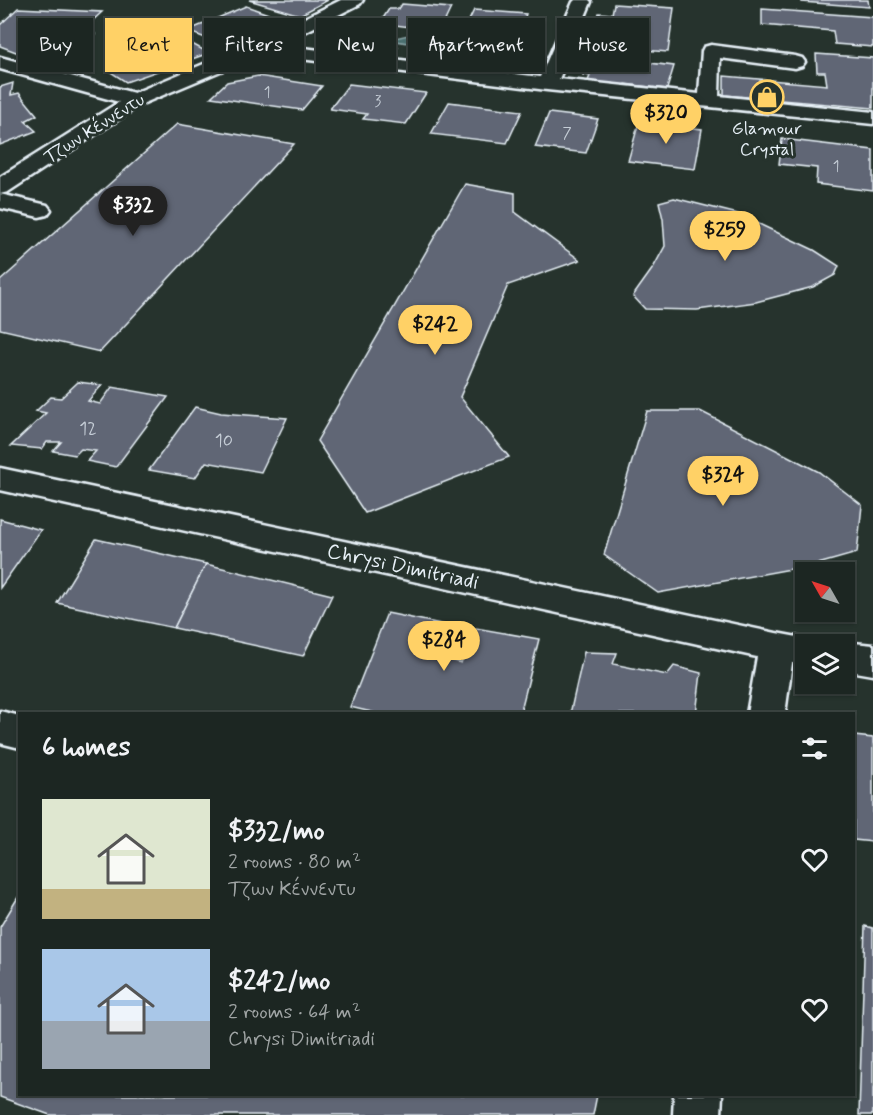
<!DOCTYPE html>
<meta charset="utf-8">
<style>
:root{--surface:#1c2622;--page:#29322f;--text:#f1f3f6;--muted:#a0a5a5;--line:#3a4340;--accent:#ffd166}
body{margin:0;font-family:Mynerve,sans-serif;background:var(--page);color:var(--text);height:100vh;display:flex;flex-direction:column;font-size:22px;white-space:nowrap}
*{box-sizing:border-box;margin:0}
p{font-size:20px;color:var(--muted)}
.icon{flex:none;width:33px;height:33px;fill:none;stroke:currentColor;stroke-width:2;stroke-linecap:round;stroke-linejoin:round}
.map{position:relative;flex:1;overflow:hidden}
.sheet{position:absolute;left:18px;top:712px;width:837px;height:384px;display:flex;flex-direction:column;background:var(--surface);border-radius:0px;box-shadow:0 2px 4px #0004,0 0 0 2px var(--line)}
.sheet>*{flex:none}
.banner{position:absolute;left:18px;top:18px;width:837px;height:54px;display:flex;gap:12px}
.needle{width:39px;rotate:309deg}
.tools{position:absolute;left:795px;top:562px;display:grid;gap:12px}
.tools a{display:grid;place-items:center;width:60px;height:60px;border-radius:0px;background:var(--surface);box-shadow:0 2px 4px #0004,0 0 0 2px var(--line);font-size:30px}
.price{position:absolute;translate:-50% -51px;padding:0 14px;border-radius:21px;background:var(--accent);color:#111;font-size:20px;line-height:39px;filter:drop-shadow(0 2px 3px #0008)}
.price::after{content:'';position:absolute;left:50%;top:36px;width:18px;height:14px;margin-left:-9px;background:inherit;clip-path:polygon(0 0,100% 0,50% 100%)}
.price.active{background:#222;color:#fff}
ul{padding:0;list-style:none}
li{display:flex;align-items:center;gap:18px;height:150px;padding:0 24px}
li span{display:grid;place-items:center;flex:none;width:168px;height:120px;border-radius:0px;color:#555}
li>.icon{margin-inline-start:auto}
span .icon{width:72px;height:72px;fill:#fffc;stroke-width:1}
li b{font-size:26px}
h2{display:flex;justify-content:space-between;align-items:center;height:72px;padding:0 24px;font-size:26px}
.chip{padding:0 21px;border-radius:0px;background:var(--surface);box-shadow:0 2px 4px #0004,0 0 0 2px var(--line);font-size:21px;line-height:54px}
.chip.active{background:var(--accent);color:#111}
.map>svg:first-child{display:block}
</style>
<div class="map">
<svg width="873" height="1115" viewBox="0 0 873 1115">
<rect width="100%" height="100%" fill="#26332d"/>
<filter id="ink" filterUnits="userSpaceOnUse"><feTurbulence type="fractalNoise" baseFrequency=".0167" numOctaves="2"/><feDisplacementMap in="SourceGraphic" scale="12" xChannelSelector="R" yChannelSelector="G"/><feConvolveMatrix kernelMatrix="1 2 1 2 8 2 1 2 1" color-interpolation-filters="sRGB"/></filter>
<g filter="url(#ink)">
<!-- water -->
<polygon fill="#4b6f70" stroke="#8aa3a6" stroke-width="1.5" points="413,34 427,37 433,41 431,47 421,50 412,49 408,43 396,41 395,38"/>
<!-- building -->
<g fill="#606674" stroke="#e8f1f8" stroke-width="1.5">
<polygon points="249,0 328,0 300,15"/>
<polygon points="802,0 868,0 869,7 802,2"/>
<polygon points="402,4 451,8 440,31 380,23 389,9 399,9"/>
<polygon points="614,4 674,8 668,52 592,46 599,13 612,14"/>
<polygon points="246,6 288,21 229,47 187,31"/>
<polygon points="18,8 102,12 79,33 95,34 90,57 74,59 32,58 0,46 0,25"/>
<polygon points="762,9 873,17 873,47 835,44 833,31 762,25"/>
<polygon points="474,10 526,14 524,20 538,21 535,33 518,31 515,38 463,33"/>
<polygon points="348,32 394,37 388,46 398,47 390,61 332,54"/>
<polygon points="179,37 209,53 126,82 109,71 149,57 138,51"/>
<polygon points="446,48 529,55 521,76 435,68"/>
<polygon points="816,54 873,58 873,108 724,95 724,76 827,85 825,72 817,72"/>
<polygon points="591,56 674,66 667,89 625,84 624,87 587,83 590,76 583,75"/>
<polygon points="258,76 322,86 302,110 211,97 227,82"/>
<polygon points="13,83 11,95 19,93 37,115 25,121 36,131 0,145 0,87"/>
<polygon points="349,84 426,93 406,124 363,119 367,114 330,109"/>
<polygon points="449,102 522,111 507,143 431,134"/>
<polygon points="549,113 598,119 586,153 535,147"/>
<polygon points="639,122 702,129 695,169 628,161"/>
<polygon points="177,124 294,144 100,352 0,329 0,281"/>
<polygon points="782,139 873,150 873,191 816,184 817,168 779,164"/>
<polygon points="465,184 515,193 515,212 580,260 508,285 460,397 509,457 365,513 317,441"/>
<polygon points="674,198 738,214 814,250 839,266 835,275 813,287 756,302 697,310 645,309 633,296 653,268 665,246 663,219 659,202"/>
<polygon points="78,382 102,385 88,401 100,404 112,387 168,397 116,467 87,461 96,451 81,449 75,455 53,451 61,442 47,442 42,449 11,446 46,413 36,411 51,397 61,398"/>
<polygon points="195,407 221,413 287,418 261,472 206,462 195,478 149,470"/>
<polygon points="647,411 700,411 819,472 862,505 857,553 818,564 658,593 604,555"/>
<polygon points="0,519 41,530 0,588"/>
<polygon points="96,539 206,564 174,628 57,603"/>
<polygon points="206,564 332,595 303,656 174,628"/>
<polygon points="387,613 446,625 432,654 461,663 476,628 539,639 520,714 380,714 350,707"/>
<polygon points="584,652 617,653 613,664 667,675 674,666 701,673 696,714 570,714"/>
<polygon points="854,736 873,738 873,842 854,840 854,798 856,798"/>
<polygon points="20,894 20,1095 597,1095 593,1115 50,1115 0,1097 0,927"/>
<polygon points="865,926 873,928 873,1115 859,1115"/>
</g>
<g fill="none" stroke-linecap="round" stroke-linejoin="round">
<defs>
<g id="minor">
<polygon points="341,0 363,0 360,4 279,45 540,77 573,2 575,0 589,0 591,2 559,79 699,94 702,51 704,47 711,45 795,56 802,58 805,62 802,66 795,68 720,58 719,96 873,112 873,124 547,90 261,54 142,104 8,192 0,194 0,177 119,102 0,69 0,57 134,93 252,44"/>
<polygon points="0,194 47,205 51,210 47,215 39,217 0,208"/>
<polygon points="0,468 776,633 819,641 821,645 806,645 806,665 792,663 785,714 747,714 757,657 0,490"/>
<polygon points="844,642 873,645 873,675 844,670 844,645 834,645"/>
<polygon points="0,711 20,716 20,748 0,743"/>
<polygon points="674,1095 722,1095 721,1115 673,1115"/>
</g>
</defs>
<!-- minor casing -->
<use href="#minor" stroke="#e8f1f8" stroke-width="5"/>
<!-- minor -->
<use href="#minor" fill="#26332d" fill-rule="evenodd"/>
</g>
</g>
<!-- icons -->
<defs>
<symbol id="shop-ring" viewBox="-11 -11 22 22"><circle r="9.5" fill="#26332d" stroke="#ffd166" stroke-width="1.5"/><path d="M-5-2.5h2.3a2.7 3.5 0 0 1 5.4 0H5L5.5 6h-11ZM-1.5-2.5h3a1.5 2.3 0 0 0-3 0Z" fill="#ffd166"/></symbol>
</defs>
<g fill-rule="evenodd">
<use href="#shop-ring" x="748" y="78" width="38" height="38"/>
</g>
<g text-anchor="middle" stroke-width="6" stroke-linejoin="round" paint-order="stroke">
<!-- far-number labels -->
<g font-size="15" fill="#c6ced7">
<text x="267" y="97">1</text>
<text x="378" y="106">3</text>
<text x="567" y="138">7</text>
<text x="836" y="171">1</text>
</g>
<!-- far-street labels -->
<g font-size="18" fill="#e8f1f8" stroke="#26332d">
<text transform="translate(94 128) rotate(-32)" y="6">Τζων Κέννεντυ</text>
</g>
<!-- far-poi labels -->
<g font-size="18" fill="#e8f1f8" stroke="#26332d">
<text x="767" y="134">Glamour<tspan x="767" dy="21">Crystal</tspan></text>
</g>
<!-- number labels -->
<g font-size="18" fill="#c6ced7">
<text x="88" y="434">12</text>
<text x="224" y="446">10</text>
</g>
<!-- street labels -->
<g font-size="21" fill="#e8f1f8" stroke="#26332d">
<text transform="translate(403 566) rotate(12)" y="7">Chrysi Dimitriadi</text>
</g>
</g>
</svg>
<div class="tools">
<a><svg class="needle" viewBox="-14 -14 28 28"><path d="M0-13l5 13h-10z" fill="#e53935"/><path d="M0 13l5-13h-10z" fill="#a0a5a5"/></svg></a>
<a><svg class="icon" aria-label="layers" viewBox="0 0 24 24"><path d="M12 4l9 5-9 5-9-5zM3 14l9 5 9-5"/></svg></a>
</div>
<b class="price" style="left:666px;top:145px">$320</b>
<b class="price active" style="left:133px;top:237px">$332</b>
<b class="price" style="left:725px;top:262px">$259</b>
<b class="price" style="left:435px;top:356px">$242</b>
<b class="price" style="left:723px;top:507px">$324</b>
<b class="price" style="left:444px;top:672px">$284</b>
<div class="banner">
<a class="chip">Buy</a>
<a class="chip active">Rent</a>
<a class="chip">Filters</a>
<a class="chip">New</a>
<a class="chip">Apartment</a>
<a class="chip">House</a>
</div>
<section class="sheet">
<h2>6 homes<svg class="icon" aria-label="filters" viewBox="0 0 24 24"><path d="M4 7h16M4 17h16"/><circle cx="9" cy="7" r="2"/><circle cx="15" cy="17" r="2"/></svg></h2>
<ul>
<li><span style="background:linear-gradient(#dfe7d0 75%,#c2b280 0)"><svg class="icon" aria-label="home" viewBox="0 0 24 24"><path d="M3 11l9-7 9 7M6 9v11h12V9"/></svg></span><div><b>$332/mo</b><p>2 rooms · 80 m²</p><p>Τζων Κέννεντυ</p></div><svg class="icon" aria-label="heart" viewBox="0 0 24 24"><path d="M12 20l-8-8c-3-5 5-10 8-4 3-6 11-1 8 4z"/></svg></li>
<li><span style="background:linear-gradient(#a9c7e8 60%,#9aa5b1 0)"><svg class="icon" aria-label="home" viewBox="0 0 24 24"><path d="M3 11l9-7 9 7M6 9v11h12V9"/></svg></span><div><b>$242/mo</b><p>2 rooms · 64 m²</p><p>Chrysi Dimitriadi</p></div><svg class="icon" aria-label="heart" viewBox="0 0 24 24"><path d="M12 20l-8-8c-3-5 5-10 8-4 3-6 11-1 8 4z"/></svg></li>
</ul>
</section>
</div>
